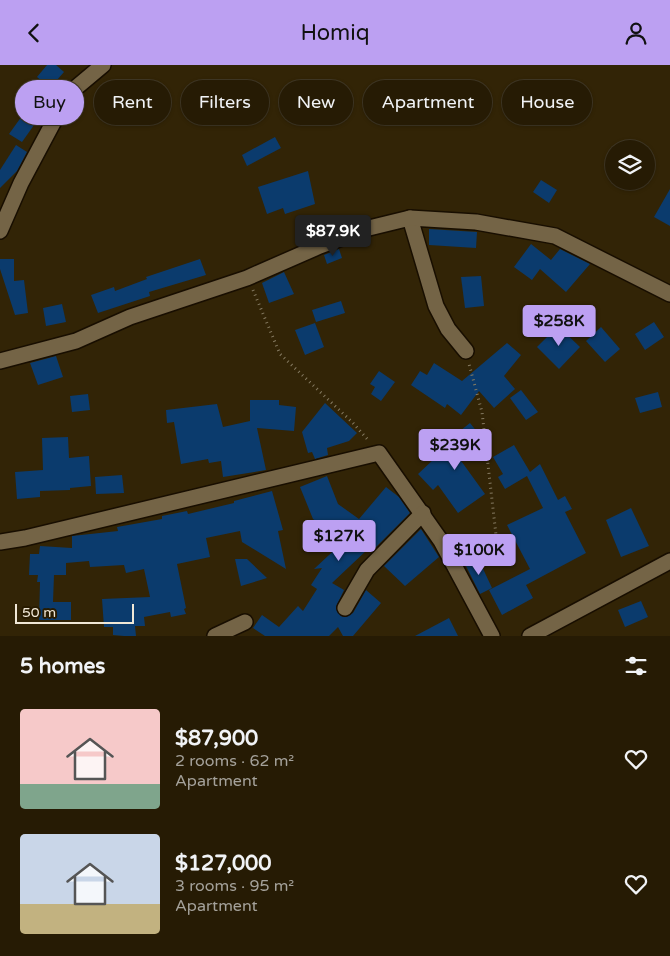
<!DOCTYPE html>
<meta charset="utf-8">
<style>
:root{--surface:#261b04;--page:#2e240e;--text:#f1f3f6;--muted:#a4a19a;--line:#423926;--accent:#bca0f2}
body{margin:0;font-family:"Varela Round",sans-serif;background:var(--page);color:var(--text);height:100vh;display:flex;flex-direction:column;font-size:19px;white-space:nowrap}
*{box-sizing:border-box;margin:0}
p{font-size:16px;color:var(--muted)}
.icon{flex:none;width:28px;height:28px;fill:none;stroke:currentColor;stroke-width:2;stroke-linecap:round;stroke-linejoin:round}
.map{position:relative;height:571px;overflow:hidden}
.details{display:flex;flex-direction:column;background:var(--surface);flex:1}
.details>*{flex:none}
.top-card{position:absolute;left:15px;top:15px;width:640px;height:45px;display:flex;gap:10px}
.controls{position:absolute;left:605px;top:75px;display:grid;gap:10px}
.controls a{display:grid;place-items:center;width:50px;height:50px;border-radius:50%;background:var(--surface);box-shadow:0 1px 4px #0004,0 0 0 1px var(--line);font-size:25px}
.scale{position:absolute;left:15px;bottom:12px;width:119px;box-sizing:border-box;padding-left:5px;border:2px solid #f0e7d6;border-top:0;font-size:14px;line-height:18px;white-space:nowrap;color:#f0e7d6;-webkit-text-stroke:4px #281b00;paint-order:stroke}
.price{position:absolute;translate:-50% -42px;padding:0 11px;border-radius:5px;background:var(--accent);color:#111;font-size:16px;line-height:32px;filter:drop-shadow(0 1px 2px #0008)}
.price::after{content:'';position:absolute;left:50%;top:30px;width:15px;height:11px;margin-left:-8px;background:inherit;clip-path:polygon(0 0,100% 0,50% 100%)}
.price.current{background:#222;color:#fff}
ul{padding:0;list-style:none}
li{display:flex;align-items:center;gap:15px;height:125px;padding:0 20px}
li span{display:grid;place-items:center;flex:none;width:140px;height:100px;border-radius:5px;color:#555}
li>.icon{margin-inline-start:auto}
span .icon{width:60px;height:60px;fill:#fffc;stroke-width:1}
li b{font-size:21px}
h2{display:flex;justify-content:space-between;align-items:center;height:60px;padding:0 20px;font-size:21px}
.pill{padding:0 18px;border-radius:22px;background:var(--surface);box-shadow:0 1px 4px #0004,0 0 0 1px var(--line);font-size:18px;line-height:45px}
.pill.current{background:var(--accent);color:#111}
header{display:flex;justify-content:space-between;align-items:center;height:65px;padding:0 20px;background:var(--accent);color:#111;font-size:22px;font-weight:600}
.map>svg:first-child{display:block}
</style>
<header><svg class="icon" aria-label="back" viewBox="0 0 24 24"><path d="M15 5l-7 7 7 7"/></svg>Homiq<svg class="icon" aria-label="person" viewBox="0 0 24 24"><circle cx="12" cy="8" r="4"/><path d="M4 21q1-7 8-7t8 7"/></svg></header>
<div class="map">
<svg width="670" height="571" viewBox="0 0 670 571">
<rect width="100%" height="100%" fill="#322406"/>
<!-- building -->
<g fill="#0b3b6d">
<polygon points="47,0 56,0 64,7 50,23 37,12"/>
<polygon points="27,44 39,53 22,77 9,69"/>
<polygon points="275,72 281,83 247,101 242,90"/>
<polygon points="16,80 27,87 17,106 0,123 0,105"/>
<polygon points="308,106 315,139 285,149 283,143 267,149 258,122"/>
<polygon points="541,115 557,125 549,138 533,127"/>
<polygon points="670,124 670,161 654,152"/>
<polygon points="429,164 477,167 476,183 429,180"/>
<polygon points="531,179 551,195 560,184 590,199 566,227 540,204 532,215 514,202"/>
<polygon points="339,184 342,193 327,199 324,190"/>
<polygon points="0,194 14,194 14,216 24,215 28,248 15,250 0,204"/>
<polygon points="200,194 206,210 149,227 150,231 98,248 91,230 114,222 115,226 147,214 146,212"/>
<polygon points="284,207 294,229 269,238 262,218"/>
<polygon points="481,211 484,241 465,243 461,212"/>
<polygon points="341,236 345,248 316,257 312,245"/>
<polygon points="62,239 66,257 46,261 43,243"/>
<polygon points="654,257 664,272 645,285 635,269"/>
<polygon points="315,258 324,282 305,290 295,265"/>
<polygon points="558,261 580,282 559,304 537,282"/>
<polygon points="601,262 620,284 605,297 586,276"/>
<polygon points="507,278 521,290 504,311 515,324 494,343 479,326 461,350 447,339 445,343 411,320 420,306 427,310 434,298 462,316"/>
<polygon points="56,291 63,312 38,320 30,298"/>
<polygon points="379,306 395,317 381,336 371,329 375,322 370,319"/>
<polygon points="521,325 538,347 526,355 510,333"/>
<polygon points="658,327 662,342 640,348 635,333"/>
<polygon points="88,329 90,345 72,347 70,331"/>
<polygon points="250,335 279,335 279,340 296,342 294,366 257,363 266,405 223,412 221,396 209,398 208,394 181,399 174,357 167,358 166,345 217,339 223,362 250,356"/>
<polygon points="325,338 357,368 349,376 327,383 328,390 315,394 312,387 308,388 302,367"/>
<polygon points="470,358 482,373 459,393 485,429 458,448 438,420 433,425 418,409 449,380 446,377"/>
<polygon points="68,372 69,393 89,391 91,421 70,423 70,425 40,426 40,432 17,434 15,407 43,405 42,373"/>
<polygon points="514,380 530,407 540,399 558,435 565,431 572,444 565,447 586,488 526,520 533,533 502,550 489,525 530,504 507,460 543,443 527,411 505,424 498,412 503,409 493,392"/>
<polygon points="122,410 124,428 96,429 95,412"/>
<polygon points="327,411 338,439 359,454 386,422 399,432 410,448 371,487 368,484 332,518 344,525 336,542 341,551 345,552 353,548 366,525 381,538 353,571 343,571 338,562 329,571 265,571 253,563 262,550 279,562 298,541 303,546 317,524 311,520 322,503 314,504 344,476 313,454 300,422"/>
<polygon points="272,426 283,465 278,466 286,504 242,477 240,466 206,473 210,492 177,499 186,543 184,544 186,549 171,552 170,547 144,552 145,561 135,561 136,571 124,571 113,570 113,562 104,562 102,534 150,532 144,504 126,508 124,500 90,502 89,496 66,498 66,510 54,510 53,537 71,537 71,555 39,555 40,517 37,517 38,510 29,510 30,489 39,489 40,481 72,483 72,471 118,466 117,462 162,454 162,451 187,446 188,449 234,438 234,436"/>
<polygon points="631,443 649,481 621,492 606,455"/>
<polygon points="421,464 439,492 405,521 384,501"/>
<polygon points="478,493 492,523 480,529 465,499"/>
<polygon points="235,494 247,494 267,513 241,521"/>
<polygon points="641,536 648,552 625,562 618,545"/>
<polygon points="449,553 458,571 415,571"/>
</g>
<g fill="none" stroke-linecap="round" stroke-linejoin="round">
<defs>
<g id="minor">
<polyline points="410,153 436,241 448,264 466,286"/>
<polyline points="0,166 21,118 62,41 72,26 103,0"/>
<polyline points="0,296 76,276 130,252 247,213 320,181 369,163 410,153 476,157 555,171 670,229"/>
<polyline points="0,477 25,473 379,388 441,476 492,571"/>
<polyline points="345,543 367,505 423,448"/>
<polyline points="215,571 245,557"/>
<polyline points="530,571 670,496"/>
</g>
</defs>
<!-- minor casing -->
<use href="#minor" stroke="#180e00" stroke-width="18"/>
<!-- path -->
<g stroke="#867b62" stroke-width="3" stroke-dasharray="1 4" stroke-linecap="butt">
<polyline points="253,225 280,289 352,357 369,376"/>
<polyline points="466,494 496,470 482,347 469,299"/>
</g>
<!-- minor -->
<use href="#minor" stroke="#746446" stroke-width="15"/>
</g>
</svg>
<div class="controls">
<a><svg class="icon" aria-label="layers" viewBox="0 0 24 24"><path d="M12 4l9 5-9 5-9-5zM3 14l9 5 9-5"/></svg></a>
</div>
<div class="scale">50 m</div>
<b class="price current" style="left:333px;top:192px">$87.9K</b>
<b class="price" style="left:559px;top:282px">$258K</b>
<b class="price" style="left:455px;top:406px">$239K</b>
<b class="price" style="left:339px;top:497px">$127K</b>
<b class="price" style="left:479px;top:511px">$100K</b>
<div class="top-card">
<a class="pill current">Buy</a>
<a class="pill">Rent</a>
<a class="pill">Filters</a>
<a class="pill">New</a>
<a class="pill">Apartment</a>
<a class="pill">House</a>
</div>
</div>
<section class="details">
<h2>5 homes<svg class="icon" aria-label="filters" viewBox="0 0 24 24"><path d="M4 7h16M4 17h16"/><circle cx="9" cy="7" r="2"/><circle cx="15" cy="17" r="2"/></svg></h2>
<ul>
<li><span style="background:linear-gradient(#f6c9c9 75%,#7fa58c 0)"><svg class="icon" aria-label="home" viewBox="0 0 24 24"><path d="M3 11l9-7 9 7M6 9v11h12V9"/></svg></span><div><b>$87,900</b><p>2 rooms · 62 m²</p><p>Apartment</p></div><svg class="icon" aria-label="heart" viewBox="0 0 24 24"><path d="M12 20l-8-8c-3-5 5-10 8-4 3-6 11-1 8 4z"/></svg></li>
<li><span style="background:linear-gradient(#c9d6e8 70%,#c2b280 0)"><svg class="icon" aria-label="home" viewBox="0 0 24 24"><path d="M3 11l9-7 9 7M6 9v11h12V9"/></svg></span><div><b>$127,000</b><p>3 rooms · 95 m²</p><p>Apartment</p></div><svg class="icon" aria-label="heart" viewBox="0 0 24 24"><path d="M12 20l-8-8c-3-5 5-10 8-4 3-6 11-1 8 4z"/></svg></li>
</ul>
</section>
